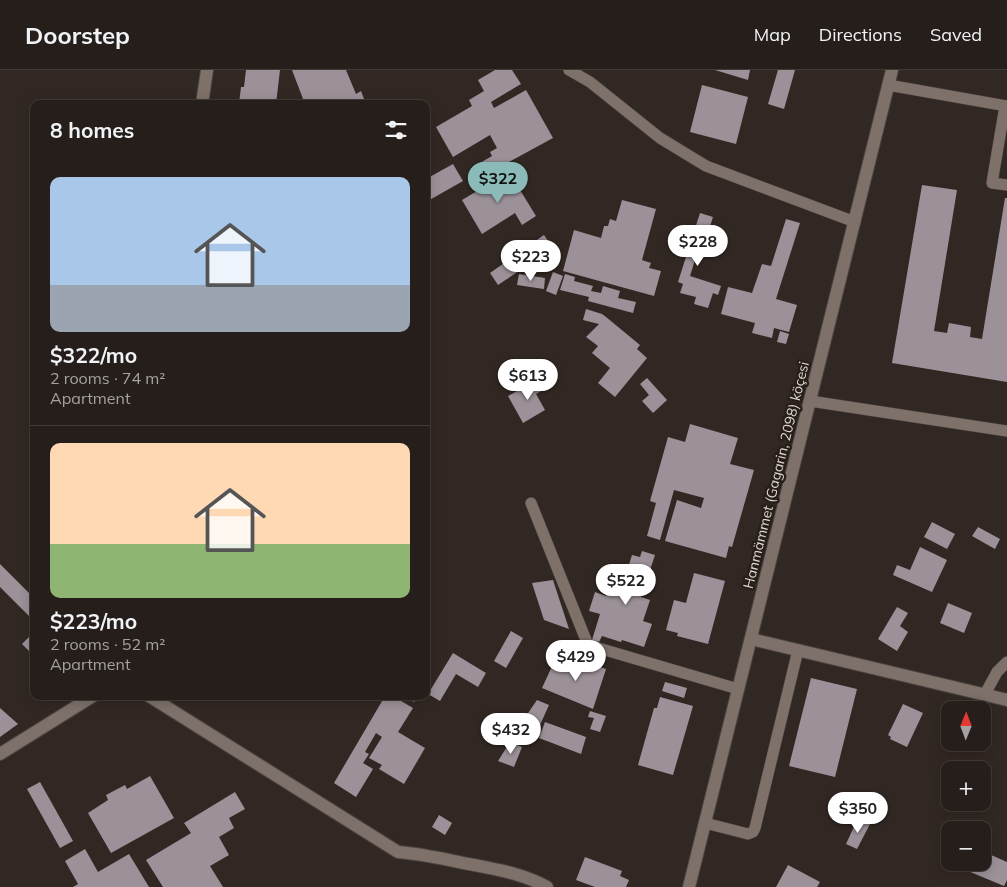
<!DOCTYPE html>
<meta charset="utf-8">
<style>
:root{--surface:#261e1a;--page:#322b27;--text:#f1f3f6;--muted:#a4a2a2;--line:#423c39;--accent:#8bbbb9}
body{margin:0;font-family:Mulish,sans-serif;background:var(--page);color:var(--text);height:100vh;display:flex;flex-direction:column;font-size:19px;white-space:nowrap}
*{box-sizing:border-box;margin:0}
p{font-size:16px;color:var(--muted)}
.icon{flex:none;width:28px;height:28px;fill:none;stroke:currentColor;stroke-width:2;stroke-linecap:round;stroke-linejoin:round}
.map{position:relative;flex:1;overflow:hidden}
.panel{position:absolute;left:30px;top:30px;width:400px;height:600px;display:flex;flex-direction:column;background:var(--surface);border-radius:10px;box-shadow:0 2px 12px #0003,0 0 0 1px var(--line)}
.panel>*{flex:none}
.needle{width:32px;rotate:1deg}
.controls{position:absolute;left:941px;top:631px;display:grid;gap:10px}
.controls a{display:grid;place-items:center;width:50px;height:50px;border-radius:10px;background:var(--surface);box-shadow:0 2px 12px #0003,0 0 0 1px var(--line);font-size:25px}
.price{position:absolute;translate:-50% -42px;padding:0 11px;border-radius:18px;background:#fff;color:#222;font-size:16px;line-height:32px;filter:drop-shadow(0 1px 2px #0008)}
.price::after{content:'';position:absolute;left:50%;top:30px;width:15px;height:11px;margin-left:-8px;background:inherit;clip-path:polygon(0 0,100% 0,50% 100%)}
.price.on{background:var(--accent);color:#111}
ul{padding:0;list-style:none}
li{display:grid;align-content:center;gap:10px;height:265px;padding:0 20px}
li+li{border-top:1px solid var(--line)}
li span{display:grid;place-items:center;height:155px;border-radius:10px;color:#555}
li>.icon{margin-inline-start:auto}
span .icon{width:90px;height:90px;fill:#fffc;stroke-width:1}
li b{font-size:21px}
h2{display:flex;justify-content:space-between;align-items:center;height:60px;padding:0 20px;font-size:21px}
header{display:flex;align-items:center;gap:30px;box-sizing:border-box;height:70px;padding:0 25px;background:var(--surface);border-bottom:1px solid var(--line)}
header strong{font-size:24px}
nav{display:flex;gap:28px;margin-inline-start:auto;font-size:18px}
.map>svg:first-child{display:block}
</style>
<header>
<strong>Doorstep</strong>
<nav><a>Map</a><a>Directions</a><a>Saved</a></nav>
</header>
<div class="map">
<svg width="1007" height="817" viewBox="0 0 1007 817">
<rect width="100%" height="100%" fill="#322823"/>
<!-- building -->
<g fill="#9c9199">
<polygon points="246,0 280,0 276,34 239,34 241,17 244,17"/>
<polygon points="292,0 346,0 356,24 361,21 366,34 341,34 340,30 331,34 305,34"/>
<polygon points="495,0 512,0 521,14 491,32 494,38 526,20 553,68 487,104 480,93 492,86 490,82 497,78 490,65 453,87 436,57 472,36 469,30 484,21 478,10"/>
<polygon points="715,0 750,0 748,10"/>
<polygon points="778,0 795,0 784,39 768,34"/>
<polygon points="702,15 748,27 736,74 690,62"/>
<polygon points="453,94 463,111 426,132 426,109"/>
<polygon points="509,102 536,146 522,155 515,143 482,164 462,130"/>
<polygon points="922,115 957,120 934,261 947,263 949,253 971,257 970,267 982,269 1005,128 1007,128 1007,312 892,293"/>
<polygon points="622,130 656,139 642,190 651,193 649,198 661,201 654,226 563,201 574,160 601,168 604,156 608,156 610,149 616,151"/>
<polygon points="700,143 713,147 704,175 700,174 690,206 721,216 718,225 713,223 708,238 694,234 696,227 680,223 683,214 678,212"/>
<polygon points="786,149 800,153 776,229 797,235 789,262 774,258 772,268 752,263 755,253 721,244 728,217 752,223 762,194 771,196"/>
<polygon points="544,165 553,178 498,215 490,203"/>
<polygon points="553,202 563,206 556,225 546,221"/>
<polygon points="519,204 545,208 544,219 517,215"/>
<polygon points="565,204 575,207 574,211 593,216 591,221 601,223 603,216 620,221 618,228 636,232 633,243 588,231 589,227 560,220"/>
<polygon points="586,239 602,244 606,247 640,275 637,279 647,288 615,327 598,313 610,298 592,283 598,276 586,267 599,254 583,250"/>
<polygon points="780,261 789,264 786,274 777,272"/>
<polygon points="647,308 667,330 653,343 642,331 649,325 640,314"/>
<polygon points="537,310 543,320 536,324 545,340 523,353 508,326"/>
<polygon points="690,354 738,368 730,394 754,400 732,477 729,476 726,488 665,471 677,430 701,438 704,428 674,420 660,470 647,466 656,433 650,431 668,367 685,372"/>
<polygon points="932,452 955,464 947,479 924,467"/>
<polygon points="978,457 1000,469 995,479 972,466"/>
<polygon points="920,477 947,490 932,522 893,505 897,495 910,500"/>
<polygon points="642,481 655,485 641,527 650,530 643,551 652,554 644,577 622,570 621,572 602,566 599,572 592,570 600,544 589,541 595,522 606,526 608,521 615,524 617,519 621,520 632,485 640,487"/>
<polygon points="0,494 34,528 34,551 0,517"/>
<polygon points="694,503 725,511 708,574 677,566 678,563 666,560 674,530 686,533"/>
<polygon points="553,510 569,559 544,550 532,513"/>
<polygon points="948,533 972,543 964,563 940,553"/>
<polygon points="897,537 908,543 900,556 908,562 897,581 878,569"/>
<polygon points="511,561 523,568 506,598 494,591"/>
<polygon points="34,562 34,586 22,574"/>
<polygon points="453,583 486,603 478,617 456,604 440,631 428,624"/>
<polygon points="574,588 606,599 593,639 542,618 554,592 570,599"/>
<polygon points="811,608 857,619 835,707 789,696"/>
<polygon points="665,612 687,618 684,628 662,621"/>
<polygon points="385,626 404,626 401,631 413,638 398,662 425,678 404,714 379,699 382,695 369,688 382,667 376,663 365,682 369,684 363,693 373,699 356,727 334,713"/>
<polygon points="404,626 417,626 414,632"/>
<polygon points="660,627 693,636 673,705 638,695 654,638 657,638"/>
<polygon points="537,630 549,635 540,655 524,649"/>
<polygon points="903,634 923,643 907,677 890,669 891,667 888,665"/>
<polygon points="0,638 18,654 0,667"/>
<polygon points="590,641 606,646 600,662 590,659 594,648 588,647"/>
<polygon points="545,652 586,667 581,684 539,668"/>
<polygon points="510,672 522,677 514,697 498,691"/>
<polygon points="150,706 174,748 111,783 88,743 108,730 106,725 125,715 127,719"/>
<polygon points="40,712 73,771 60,778 27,719"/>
<polygon points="235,722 245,739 229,748 234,758 219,767 229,785 210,796 223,817 163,817 146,790 191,763 184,753"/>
<polygon points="439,745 452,753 445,765 432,757"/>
<polygon points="858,748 870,754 857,779 846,774"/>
<polygon points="85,779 98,802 129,784 149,817 73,817 78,814 65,791"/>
<polygon points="982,781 1007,792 1007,810 1004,816 968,801 972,792 982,792"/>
<polygon points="585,787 622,801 620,806 629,810 626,817 595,817 576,810"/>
<polygon points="788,795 820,812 817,817 776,817"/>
</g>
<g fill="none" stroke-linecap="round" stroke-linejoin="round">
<defs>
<g id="service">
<polyline points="569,0 590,12 660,68 706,96 855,152"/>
<polyline points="888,15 1007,36"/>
<polyline points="1005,36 992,113 1007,115"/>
<polyline points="810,331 1007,361"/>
<polyline points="531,433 588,575 738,619"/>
<polyline points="985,624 997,602 1007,592"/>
<polyline points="705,753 748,764 753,762 755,758 798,580"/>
</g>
<g id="minor">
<polyline points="202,34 207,0"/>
<polyline points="751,569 1007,630"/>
<path d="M149 626 398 782C424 784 448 790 474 795 499 800 524 804 547 817"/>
<polyline points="0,684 93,626"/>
<polyline points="689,817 892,0"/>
</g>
</defs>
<!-- service casing -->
<use href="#service" stroke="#4d4440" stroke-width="12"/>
<!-- minor casing -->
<use href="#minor" stroke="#4d4440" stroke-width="14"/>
<!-- service -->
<use href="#service" stroke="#7d716a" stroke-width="11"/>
<!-- minor -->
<use href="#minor" stroke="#7d716a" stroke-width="12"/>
</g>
<g text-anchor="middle" stroke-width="5" stroke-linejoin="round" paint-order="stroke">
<!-- street labels -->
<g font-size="14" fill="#ddd6d3" stroke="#281f19">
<text transform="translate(776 405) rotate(-76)" y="5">Hanmämmet (Gagarin, 2098) köçesi</text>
</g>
</g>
</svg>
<div class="controls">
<a><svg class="needle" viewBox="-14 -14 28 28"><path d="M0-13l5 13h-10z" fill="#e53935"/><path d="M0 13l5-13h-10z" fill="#a4a2a2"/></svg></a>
<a>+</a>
<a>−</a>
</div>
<b class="price on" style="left:498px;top:134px">$322</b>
<b class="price" style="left:698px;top:197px">$228</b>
<b class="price" style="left:531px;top:212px">$223</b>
<b class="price" style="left:528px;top:331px">$613</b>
<b class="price" style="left:626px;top:536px">$522</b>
<b class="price" style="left:576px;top:612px">$429</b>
<b class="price" style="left:511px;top:685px">$432</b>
<b class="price" style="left:858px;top:764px">$350</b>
<section class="panel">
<h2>8 homes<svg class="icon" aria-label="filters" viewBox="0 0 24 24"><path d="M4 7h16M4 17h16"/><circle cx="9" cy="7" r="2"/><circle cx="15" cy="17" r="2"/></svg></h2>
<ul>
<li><span style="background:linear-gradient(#a9c7e8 70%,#9aa5b1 0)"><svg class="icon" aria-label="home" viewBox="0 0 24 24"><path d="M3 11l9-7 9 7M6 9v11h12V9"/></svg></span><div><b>$322/mo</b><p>2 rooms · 74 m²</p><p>Apartment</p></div></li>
<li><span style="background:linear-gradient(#ffd9b3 65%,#8fb573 0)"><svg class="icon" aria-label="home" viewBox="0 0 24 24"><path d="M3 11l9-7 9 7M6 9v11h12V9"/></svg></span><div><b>$223/mo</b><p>2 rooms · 52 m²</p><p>Apartment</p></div></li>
</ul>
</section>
</div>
